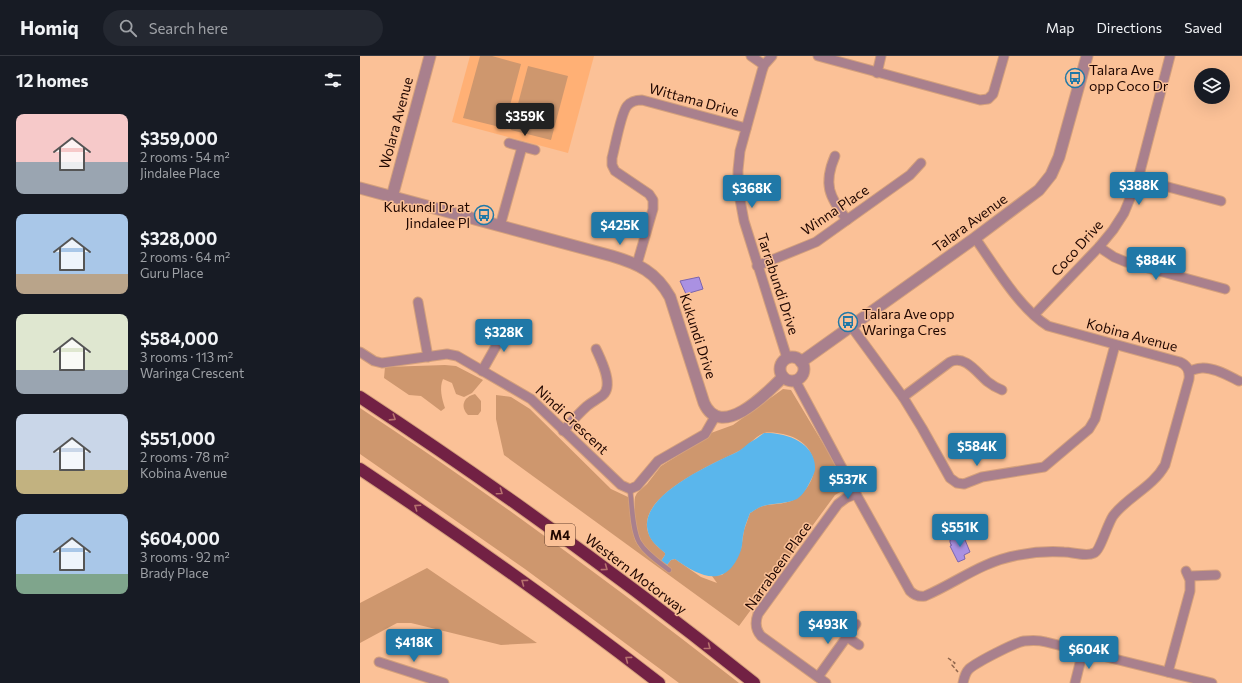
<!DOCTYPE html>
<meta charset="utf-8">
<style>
:root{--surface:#171b24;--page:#242831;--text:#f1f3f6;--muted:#9ea1a6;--line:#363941;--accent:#2078a7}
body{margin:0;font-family:Commissioner,sans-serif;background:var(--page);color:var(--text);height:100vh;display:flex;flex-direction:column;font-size:15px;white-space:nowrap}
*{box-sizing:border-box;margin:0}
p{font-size:13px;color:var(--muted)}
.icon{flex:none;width:22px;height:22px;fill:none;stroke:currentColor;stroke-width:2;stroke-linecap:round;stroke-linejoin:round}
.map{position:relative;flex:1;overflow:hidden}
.drawer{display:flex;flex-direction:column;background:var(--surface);width:360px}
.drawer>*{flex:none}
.tools{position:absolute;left:834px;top:12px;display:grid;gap:8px}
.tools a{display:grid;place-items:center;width:36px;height:36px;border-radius:50%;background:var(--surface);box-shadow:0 4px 16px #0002;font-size:20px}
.price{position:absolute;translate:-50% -34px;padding:0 9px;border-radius:4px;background:var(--accent);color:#fff;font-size:13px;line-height:26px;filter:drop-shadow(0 1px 2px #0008)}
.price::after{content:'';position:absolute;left:50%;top:24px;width:12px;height:9px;margin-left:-6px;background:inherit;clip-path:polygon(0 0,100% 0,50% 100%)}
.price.on{background:#222;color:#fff}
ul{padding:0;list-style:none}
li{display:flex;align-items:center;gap:12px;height:100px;padding:0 16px}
li span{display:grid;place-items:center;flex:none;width:112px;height:80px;border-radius:8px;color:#555}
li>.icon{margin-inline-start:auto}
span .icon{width:48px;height:48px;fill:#fffc;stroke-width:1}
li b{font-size:17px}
h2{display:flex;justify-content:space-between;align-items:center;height:48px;padding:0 16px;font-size:17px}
header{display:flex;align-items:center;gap:24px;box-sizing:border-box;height:56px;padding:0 20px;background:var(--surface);border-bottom:1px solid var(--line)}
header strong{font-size:19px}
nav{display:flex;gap:22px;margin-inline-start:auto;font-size:14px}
.search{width:280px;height:36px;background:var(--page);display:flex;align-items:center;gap:10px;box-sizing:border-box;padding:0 14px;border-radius:22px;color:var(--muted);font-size:15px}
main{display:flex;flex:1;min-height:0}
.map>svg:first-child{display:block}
</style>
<header>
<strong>Homiq</strong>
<div class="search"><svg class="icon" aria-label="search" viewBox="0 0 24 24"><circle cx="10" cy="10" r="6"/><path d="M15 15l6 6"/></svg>Search here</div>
<nav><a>Map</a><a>Directions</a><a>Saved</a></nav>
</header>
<main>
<section class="drawer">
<h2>12 homes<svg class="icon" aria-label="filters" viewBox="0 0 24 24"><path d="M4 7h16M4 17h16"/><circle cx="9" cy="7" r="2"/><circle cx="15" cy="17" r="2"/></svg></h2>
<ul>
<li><span style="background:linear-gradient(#f6c9c9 60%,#9aa5b1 0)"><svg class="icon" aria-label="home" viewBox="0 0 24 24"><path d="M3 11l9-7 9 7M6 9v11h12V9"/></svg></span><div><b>$359,000</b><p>2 rooms · 54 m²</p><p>Jindalee Place</p></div></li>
<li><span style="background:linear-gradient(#a9c7e8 75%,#b9a48a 0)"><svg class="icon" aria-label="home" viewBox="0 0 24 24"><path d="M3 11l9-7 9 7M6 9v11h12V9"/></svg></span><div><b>$328,000</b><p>2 rooms · 64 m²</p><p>Guru Place</p></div></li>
<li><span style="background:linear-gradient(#dfe7d0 70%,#9aa5b1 0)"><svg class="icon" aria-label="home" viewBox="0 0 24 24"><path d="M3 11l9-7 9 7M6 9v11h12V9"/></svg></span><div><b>$584,000</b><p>3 rooms · 113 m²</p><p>Waringa Crescent</p></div></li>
<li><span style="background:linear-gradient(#c9d6e8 70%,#c2b280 0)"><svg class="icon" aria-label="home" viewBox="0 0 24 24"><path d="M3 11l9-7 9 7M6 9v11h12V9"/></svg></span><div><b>$551,000</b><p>2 rooms · 78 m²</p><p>Kobina Avenue</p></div></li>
<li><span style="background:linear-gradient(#a9c7e8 75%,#7fa58c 0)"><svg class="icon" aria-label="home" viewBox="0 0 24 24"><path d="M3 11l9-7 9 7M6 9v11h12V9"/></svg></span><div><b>$604,000</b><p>3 rooms · 92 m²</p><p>Brady Place</p></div></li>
</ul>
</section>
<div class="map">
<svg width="882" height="627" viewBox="0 0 882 627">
<rect width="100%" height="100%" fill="#fbc197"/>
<!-- built -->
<polygon fill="#ffb075" points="110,0 234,0 208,97 92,66"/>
<!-- green -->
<g fill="#ce976e">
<polygon points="120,0 132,0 161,8 144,72 103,62"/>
<polygon points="168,10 208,20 191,84 151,74"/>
<path d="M85 309 96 310 123 324 112 337 104 341 96 338 92 327 83 323C79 332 82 343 85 352L81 355 61 340 49 339 24 322 25 311Z"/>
<path d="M423 333 431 334 482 419 484 427V434L475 439 379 570 144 399 136 363V339L151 341 170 353 251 433 268 441 271 445C272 458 271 474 276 486 282 497 298 509 308 516L311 513 307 509 311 504 315 503 341 521 357 527 352 520 362 519 371 511 381 493 384 474 390 457C394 455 398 451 403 450 414 447 429 449 438 441 465 419 457 385 423 378 417 377 410 376 404 377 394 381 387 392 377 396 351 409 265 445 292 484 295 489 301 493 305 497V499L301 505C282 492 278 483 275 460 275 453 274 447 275 441L277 437 287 428 301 410 341 385 351 377 373 369Z"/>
<path d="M115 338 121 345V355L118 359H108C100 351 103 341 115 338Z"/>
<path d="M0 352C131 438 256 531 379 627H319L165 513 0 398Z"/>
<polygon points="67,512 177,587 141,589 51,567 37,567 0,587 0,547"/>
</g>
<!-- water -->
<path fill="#5ab6ec" d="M404 377C426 376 457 387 455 414 454 418 452 422 450 426 447 432 443 439 437 443 427 448 414 447 403 450 399 451 394 455 390 457 388 463 385 469 384 475 382 481 383 488 381 494 367 533 341 522 315 503L311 504 307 509 301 505 305 499V497C298 491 290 485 288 476 277 440 352 408 377 396 381 394 385 390 389 387 394 384 399 381 404 377Z"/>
<!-- building -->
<g fill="#aa91e2" stroke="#7d66ad">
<polygon points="339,221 343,233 326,238 320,225"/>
<polygon points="603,479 610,496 604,499 605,503 598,506 590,490 592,489 591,489 590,486 590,484"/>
</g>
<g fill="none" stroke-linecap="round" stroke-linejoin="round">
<defs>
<path id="service" d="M270 433C272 448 272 473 279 486 286 498 299 506 309 514"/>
<g id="minor">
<polyline points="391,0 404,9"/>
<polyline points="412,0 404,9 402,15 380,95 378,114 378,133 384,165 427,302"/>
<polyline points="458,0 620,44 628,43 633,38 644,0"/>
<polyline points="517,17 521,0"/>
<polyline points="149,87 175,94"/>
<path d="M475 100C463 128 469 141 487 164"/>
<polyline points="778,123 861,145"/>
<polyline points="140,170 162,91"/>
<polyline points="739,191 754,201 766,206 865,233"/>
<path d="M277 208 293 153V144L289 138 255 115 252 109V102C255 91 261 57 267 50 271 45 276 44 282 44L386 72"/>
<polyline points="397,210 456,186 550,119 561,107"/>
<polyline points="58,246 68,301"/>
<polyline points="674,259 739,191 753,174 764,157 778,123 810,0"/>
<polyline points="491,270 543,341 562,372 590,422 597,427 604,428 622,421 684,411 729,373 735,363 755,289"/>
<polyline points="0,296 14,305 22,307 87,298 97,300 171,343 261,429 270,433 277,430 298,405 345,378 356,359"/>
<polyline points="122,315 148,269"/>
<path d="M829 315C833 314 838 312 842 312 854 311 869 320 879 325"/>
<path d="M435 324 496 438 550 535C554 539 559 541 565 540 598 526 620 506 659 499 674 496 689 495 704 496 713 496 726 501 734 497 740 495 747 469 753 460 767 441 793 431 805 409L829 323C830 315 827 309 820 306L688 270C659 252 635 210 615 182"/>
<path d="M543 341 590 306C605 298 618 318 628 326 633 330 637 332 642 334"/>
<path d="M203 375C211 366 219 357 227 350 232 346 238 343 243 339 254 329 241 304 236 293"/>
<polyline points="830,520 856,519"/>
<polyline points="487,581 499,589"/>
<polyline points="19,606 84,627"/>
<polyline points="808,616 830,535 830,524 826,515"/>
<polyline points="458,621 496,568"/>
<path d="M466 627 401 580C395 573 395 566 398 558L478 448 486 442 496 438"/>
<path d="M603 627C604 622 605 617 609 613 617 606 654 587 664 585 672 584 679 584 686 586L852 627"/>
<polyline points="715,627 723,595"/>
</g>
<g id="tertiary">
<path d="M0 132 252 200C279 208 296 216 310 241L344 347C361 385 407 337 423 321"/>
<polyline points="32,141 70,0"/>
<circle cx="432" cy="313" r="12"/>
<polyline points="441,306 615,182 679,134 691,119 699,101 727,0"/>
</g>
<g id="motorway">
<path d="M0 341C135 430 267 525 394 627"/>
<path d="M0 413C102 481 202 552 299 627"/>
</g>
</defs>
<!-- service casing -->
<use href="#service" stroke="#d4a07c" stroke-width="6"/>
<!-- minor casing -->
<use href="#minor" stroke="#d4a07c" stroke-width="11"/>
<!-- tertiary casing -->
<use href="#tertiary" stroke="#d4a07c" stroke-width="13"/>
<!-- motorway casing -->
<use href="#motorway" stroke="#d4a07c" stroke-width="14"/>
<!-- path -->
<polyline stroke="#90664d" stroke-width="1.5" stroke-dasharray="4 2" stroke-linecap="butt" points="588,602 595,607 592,609 598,616"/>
<!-- service -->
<use href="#service" stroke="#a9808d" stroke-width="4.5"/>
<!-- minor -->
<use href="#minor" stroke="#a9808d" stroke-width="9"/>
<!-- tertiary -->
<use href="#tertiary" stroke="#a9808d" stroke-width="11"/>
<!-- motorway -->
<use href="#motorway" stroke="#722144" stroke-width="12"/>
</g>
<!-- one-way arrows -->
<defs><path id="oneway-chevron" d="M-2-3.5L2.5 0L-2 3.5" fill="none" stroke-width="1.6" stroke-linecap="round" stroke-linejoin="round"/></defs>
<g stroke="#b6716e">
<use href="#oneway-chevron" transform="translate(33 362) rotate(33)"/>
<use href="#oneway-chevron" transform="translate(140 436) rotate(35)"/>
<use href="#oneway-chevron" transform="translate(57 451) rotate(-146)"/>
<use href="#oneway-chevron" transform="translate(245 512) rotate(36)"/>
<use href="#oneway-chevron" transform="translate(164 526) rotate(-144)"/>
<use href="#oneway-chevron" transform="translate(348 591) rotate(38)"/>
<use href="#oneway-chevron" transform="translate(268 603) rotate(-143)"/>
</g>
<!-- icons -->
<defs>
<symbol id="bus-ring" viewBox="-11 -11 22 22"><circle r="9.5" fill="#fbc197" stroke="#2078a7" stroke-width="1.5"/><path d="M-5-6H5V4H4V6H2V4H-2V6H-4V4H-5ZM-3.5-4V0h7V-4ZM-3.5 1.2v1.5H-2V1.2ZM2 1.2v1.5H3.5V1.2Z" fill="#2078a7"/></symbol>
</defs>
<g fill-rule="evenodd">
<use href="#bus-ring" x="704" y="11" width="22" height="22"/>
<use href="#bus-ring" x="113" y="148" width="22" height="22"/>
<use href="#bus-ring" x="477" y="255" width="22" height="22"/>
</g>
<g text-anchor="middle" stroke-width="3" stroke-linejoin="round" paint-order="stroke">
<!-- shield labels -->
<rect fill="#fbc197" stroke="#623f2d" stroke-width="1" x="185" y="468" width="30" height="22" rx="3"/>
<g font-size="13" font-weight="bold" fill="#200700">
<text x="200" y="484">M4</text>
</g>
<!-- poi labels -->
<g font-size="14" fill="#200700" stroke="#fbc197" text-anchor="start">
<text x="729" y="19">Talara Ave<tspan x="729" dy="16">opp Coco Dr</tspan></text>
<text x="110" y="156" text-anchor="end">Kukundi Dr at<tspan x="110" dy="16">Jindalee Pl</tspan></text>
<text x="502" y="263">Talara Ave opp<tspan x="502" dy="16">Waringa Cres</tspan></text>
</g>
<!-- street labels -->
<g font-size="14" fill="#200700" stroke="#fbc197">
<text transform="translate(334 44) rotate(15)" y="5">Wittama Drive</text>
<text transform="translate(36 67) rotate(-75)" y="5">Wolara Avenue</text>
<text transform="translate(475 154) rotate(-34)" y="5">Winna Place</text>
<text transform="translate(610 167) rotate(-36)" y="5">Talara Avenue</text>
<text transform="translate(717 192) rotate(-48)" y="5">Coco Drive</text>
<text transform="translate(418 228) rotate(72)" y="5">Tarrabundi Drive</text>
<text transform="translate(772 279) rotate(15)" y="5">Kobina Avenue</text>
<text transform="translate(338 280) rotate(72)" y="5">Kukundi Drive</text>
<text transform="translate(212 364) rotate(43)" y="5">Nindi Crescent</text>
<text transform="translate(418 510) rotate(-55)" y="5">Narrabeen Place</text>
<text transform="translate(276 518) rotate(37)" y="5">Western Motorway</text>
</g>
</g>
</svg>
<div class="tools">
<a><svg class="icon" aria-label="layers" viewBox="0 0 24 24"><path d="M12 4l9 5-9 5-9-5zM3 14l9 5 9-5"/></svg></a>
</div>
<b class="price on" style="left:165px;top:81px">$359K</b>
<b class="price" style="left:779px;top:150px">$388K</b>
<b class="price" style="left:392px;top:153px">$368K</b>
<b class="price" style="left:260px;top:190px">$425K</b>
<b class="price" style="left:796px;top:225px">$884K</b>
<b class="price" style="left:144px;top:297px">$328K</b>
<b class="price" style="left:617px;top:411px">$584K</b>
<b class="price" style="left:488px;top:444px">$537K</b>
<b class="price" style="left:600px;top:492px">$551K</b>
<b class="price" style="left:468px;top:589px">$493K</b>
<b class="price" style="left:54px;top:607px">$418K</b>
<b class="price" style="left:729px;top:614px">$604K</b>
</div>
</main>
